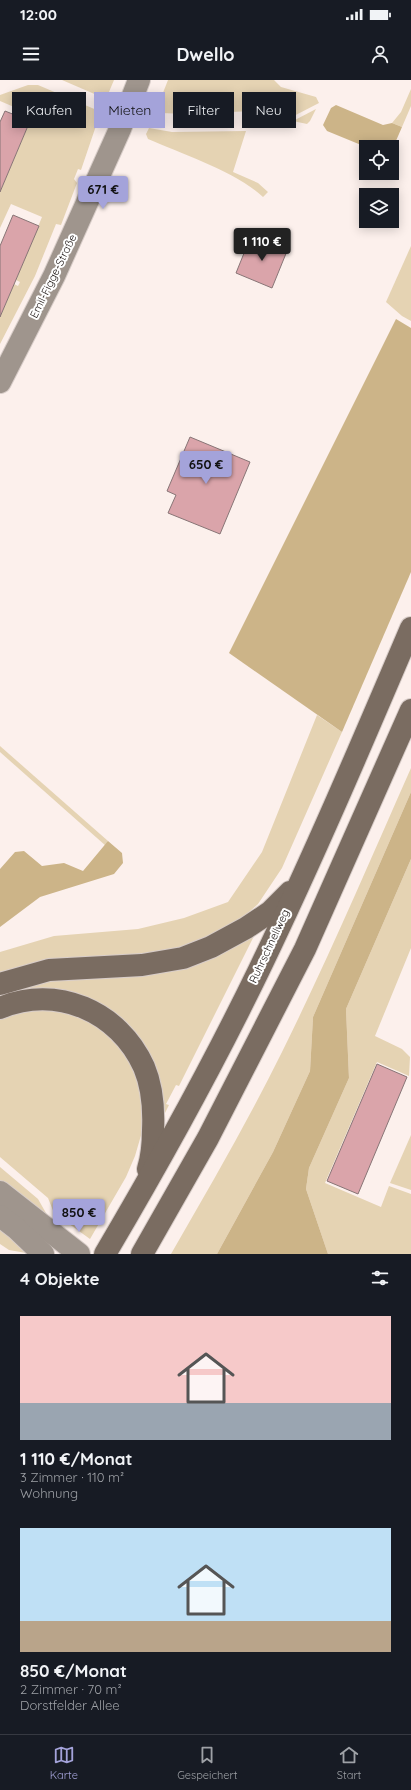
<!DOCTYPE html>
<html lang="de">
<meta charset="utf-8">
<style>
:root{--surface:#171b24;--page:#20242c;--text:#f1f3f6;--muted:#9ea1a6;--line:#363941;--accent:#a4a3da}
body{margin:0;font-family:Quicksand,sans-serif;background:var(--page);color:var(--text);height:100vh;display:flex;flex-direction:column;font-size:15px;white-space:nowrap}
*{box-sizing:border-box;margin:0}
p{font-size:13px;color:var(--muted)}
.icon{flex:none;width:22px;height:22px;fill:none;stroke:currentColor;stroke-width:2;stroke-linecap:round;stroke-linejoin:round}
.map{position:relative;height:1174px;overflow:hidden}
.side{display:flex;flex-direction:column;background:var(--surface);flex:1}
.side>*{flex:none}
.hud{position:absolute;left:12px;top:12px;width:387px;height:36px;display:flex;gap:8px}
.tools{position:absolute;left:359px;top:60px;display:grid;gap:8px}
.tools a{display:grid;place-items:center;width:40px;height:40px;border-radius:0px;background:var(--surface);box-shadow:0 2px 10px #0003;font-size:20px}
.price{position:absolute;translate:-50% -34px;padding:0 9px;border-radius:4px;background:var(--accent);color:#111;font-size:13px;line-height:26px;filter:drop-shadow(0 1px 2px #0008)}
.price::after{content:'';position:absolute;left:50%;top:24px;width:12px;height:9px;margin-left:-6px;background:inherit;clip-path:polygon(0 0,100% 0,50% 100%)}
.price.selected{background:#222;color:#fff}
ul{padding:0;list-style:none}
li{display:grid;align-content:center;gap:8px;height:212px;padding:0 20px}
li span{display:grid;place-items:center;height:124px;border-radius:0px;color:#555}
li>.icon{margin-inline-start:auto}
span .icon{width:72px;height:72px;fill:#fffc;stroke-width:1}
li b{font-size:17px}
h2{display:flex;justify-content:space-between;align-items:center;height:48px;padding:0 20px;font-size:17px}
.chip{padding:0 14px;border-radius:0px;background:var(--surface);box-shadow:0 2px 10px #0003;font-size:14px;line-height:36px}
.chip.selected{background:var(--accent);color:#111}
.status{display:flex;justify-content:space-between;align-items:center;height:28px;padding:0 20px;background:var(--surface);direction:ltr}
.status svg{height:11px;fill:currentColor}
header{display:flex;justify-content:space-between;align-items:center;height:52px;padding:0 20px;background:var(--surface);font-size:18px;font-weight:700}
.tab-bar{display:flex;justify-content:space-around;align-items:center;height:56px;border-top:1px solid var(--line);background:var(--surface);font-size:11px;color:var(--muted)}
.tab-bar a{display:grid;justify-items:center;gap:2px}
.tab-bar .selected{color:var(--accent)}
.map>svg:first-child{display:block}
</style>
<div class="status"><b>12:00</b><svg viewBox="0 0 49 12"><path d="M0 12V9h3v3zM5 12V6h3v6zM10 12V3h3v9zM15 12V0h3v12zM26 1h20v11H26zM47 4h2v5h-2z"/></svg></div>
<header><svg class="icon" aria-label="menu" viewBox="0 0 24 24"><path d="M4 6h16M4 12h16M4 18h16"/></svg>Dwello<svg class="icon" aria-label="person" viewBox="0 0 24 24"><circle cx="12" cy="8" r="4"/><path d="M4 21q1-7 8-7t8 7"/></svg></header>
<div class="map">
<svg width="411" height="1174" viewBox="0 0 411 1174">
<rect width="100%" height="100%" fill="#fcf0ec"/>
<!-- green -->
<g fill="#e5d3b3">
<polygon points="62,0 114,0 106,19"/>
<polygon points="168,0 274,0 281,7 316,17 319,23 288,39 253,31 187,34 161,33 158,31 157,28"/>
<polygon points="28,5 38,5 99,31 100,34 81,90 78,89 74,99 77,103 61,145 56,144 35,196 0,264 0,227 4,228 14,204 18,206 20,202 16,200 42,137 11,124 0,148 0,112 30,41 32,42 35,36 0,21 0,15"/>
<polygon points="411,9 411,26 402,47 392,43 401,32"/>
<polygon points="316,29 310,41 307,44 293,41"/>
<path d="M149 48 172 52 246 51 233 92 258 103 268 112 263 117C237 92 182 74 148 59L146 54Z"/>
<polygon points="411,166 411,241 402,236 386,222"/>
<polygon points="317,635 342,652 282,788 258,824 235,845 177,873 0,893 0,872 54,856 138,849 184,838 228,822 262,772"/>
<polygon points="0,666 108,761 106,766 0,672"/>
<path d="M411 688V712L313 937 310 991 273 1072 217 1174H171C209 1108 248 1041 282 972 328 879 369 783 411 688Z"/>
<polygon points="411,779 411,868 375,956 402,969 410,977 409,996 377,982 325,1103 381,1127 389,1106 411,1114 411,1174 328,1174 306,1109 309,1088 349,998 346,929"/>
<polygon points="255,854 179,1006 176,1005 166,1024 169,1025 157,1049 117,938 13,917 10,910"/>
<polygon points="27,926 87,934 131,976 144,1023 142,1052 135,1076 126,1097 90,1159 54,1133 48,1118 0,1077 0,934"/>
<polygon points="411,1055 411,1110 390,1103"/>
<polygon points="0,1087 38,1119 50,1140 0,1103"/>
<polygon points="0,1149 32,1174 9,1170 0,1164"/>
</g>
<!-- forest -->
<g fill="#ccb488">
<polygon points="336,25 383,45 392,43 402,47 392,70 392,67 366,67 327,51 323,45 331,28"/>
<polygon points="396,239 411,248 411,492 342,652 229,573"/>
<polygon points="411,712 411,779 346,929 349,998 309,1088 306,1109 328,1174 217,1174 273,1072 310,991 313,937"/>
<polygon points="108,761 122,773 123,783 114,794 40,817 0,847 0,789 15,772 24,771 42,786 64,783 83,791"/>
</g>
<!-- building -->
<g fill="#daa4aa" stroke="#887576">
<polygon points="5,31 30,41 0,112 0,42"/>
<polygon points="13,135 39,146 0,237 0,166"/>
<polygon points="251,156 287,171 272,208 236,193"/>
<polygon points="190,357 250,382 220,454 168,433 176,415 167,411"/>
<polygon points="377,984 407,997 358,1114 327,1101"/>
</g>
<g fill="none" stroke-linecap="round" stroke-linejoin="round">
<defs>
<g id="secondary">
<polyline points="0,302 54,196 120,49 139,0"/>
<polyline points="0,1112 79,1174"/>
<polyline points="0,1136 17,1149 43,1174"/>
</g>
<g id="highway">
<polyline points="0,904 49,890 142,885 183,878 211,867 246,848 270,832 290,812"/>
<path d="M0 928C56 904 119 931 144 987 152 1006 154 1029 153 1050 153 1063 152 1076 148 1089"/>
<path d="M105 1174C160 1081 212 987 259 890 313 778 362 663 411 548"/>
<polyline points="142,1174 208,1058 305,869 411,630"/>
</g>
</defs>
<!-- secondary casing -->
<use href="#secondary" stroke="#d8cdc9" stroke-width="24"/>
<!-- highway casing -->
<use href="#highway" stroke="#d8cdc9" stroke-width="24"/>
<!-- secondary -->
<use href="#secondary" stroke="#9f958d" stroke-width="22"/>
<!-- highway -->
<use href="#highway" stroke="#7a6c61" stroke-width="22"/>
</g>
<g text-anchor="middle" stroke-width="4" stroke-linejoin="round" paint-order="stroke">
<!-- street labels -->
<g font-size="11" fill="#1b1412" stroke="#fff">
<text transform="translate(53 196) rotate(-64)" y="4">Emil-Figge-Straße</text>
<text transform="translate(269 866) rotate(-65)" y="4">Ruhrschnellweg</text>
</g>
</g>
</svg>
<div class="tools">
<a><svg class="icon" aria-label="locate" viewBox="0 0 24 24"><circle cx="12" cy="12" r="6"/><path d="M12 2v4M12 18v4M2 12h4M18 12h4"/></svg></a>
<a><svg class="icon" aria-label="layers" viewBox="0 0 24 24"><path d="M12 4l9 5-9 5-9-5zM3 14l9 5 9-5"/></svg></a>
</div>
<b class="price" style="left:103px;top:130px">671 €</b>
<b class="price selected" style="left:262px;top:182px">1 110 €</b>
<b class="price" style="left:206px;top:405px">650 €</b>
<b class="price" style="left:79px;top:1153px">850 €</b>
<div class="hud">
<a class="chip">Kaufen</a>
<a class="chip selected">Mieten</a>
<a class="chip">Filter</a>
<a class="chip">Neu</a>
</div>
</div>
<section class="side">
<h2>4 Objekte<svg class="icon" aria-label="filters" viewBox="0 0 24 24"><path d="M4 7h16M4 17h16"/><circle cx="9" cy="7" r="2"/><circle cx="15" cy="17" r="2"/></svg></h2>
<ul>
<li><span style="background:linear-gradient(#f6c9c9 70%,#9aa5b1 0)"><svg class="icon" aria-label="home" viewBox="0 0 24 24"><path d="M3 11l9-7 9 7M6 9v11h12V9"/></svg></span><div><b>1 110 €/Monat</b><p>3 Zimmer · 110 m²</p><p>Wohnung</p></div></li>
<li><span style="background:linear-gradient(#bfe0f5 75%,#b9a48a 0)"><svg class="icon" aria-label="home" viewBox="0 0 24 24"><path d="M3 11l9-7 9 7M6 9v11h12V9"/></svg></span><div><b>850 €/Monat</b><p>2 Zimmer · 70 m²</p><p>Dorstfelder Allee</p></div></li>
</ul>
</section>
<nav class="tab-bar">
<a class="selected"><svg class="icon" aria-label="map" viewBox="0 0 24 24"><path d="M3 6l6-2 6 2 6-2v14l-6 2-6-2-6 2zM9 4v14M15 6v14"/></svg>Karte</a>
<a><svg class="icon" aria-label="saved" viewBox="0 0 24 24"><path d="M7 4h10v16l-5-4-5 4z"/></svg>Gespeichert</a>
<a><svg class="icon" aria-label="home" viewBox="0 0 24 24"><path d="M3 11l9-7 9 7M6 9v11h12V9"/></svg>Start</a>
</nav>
